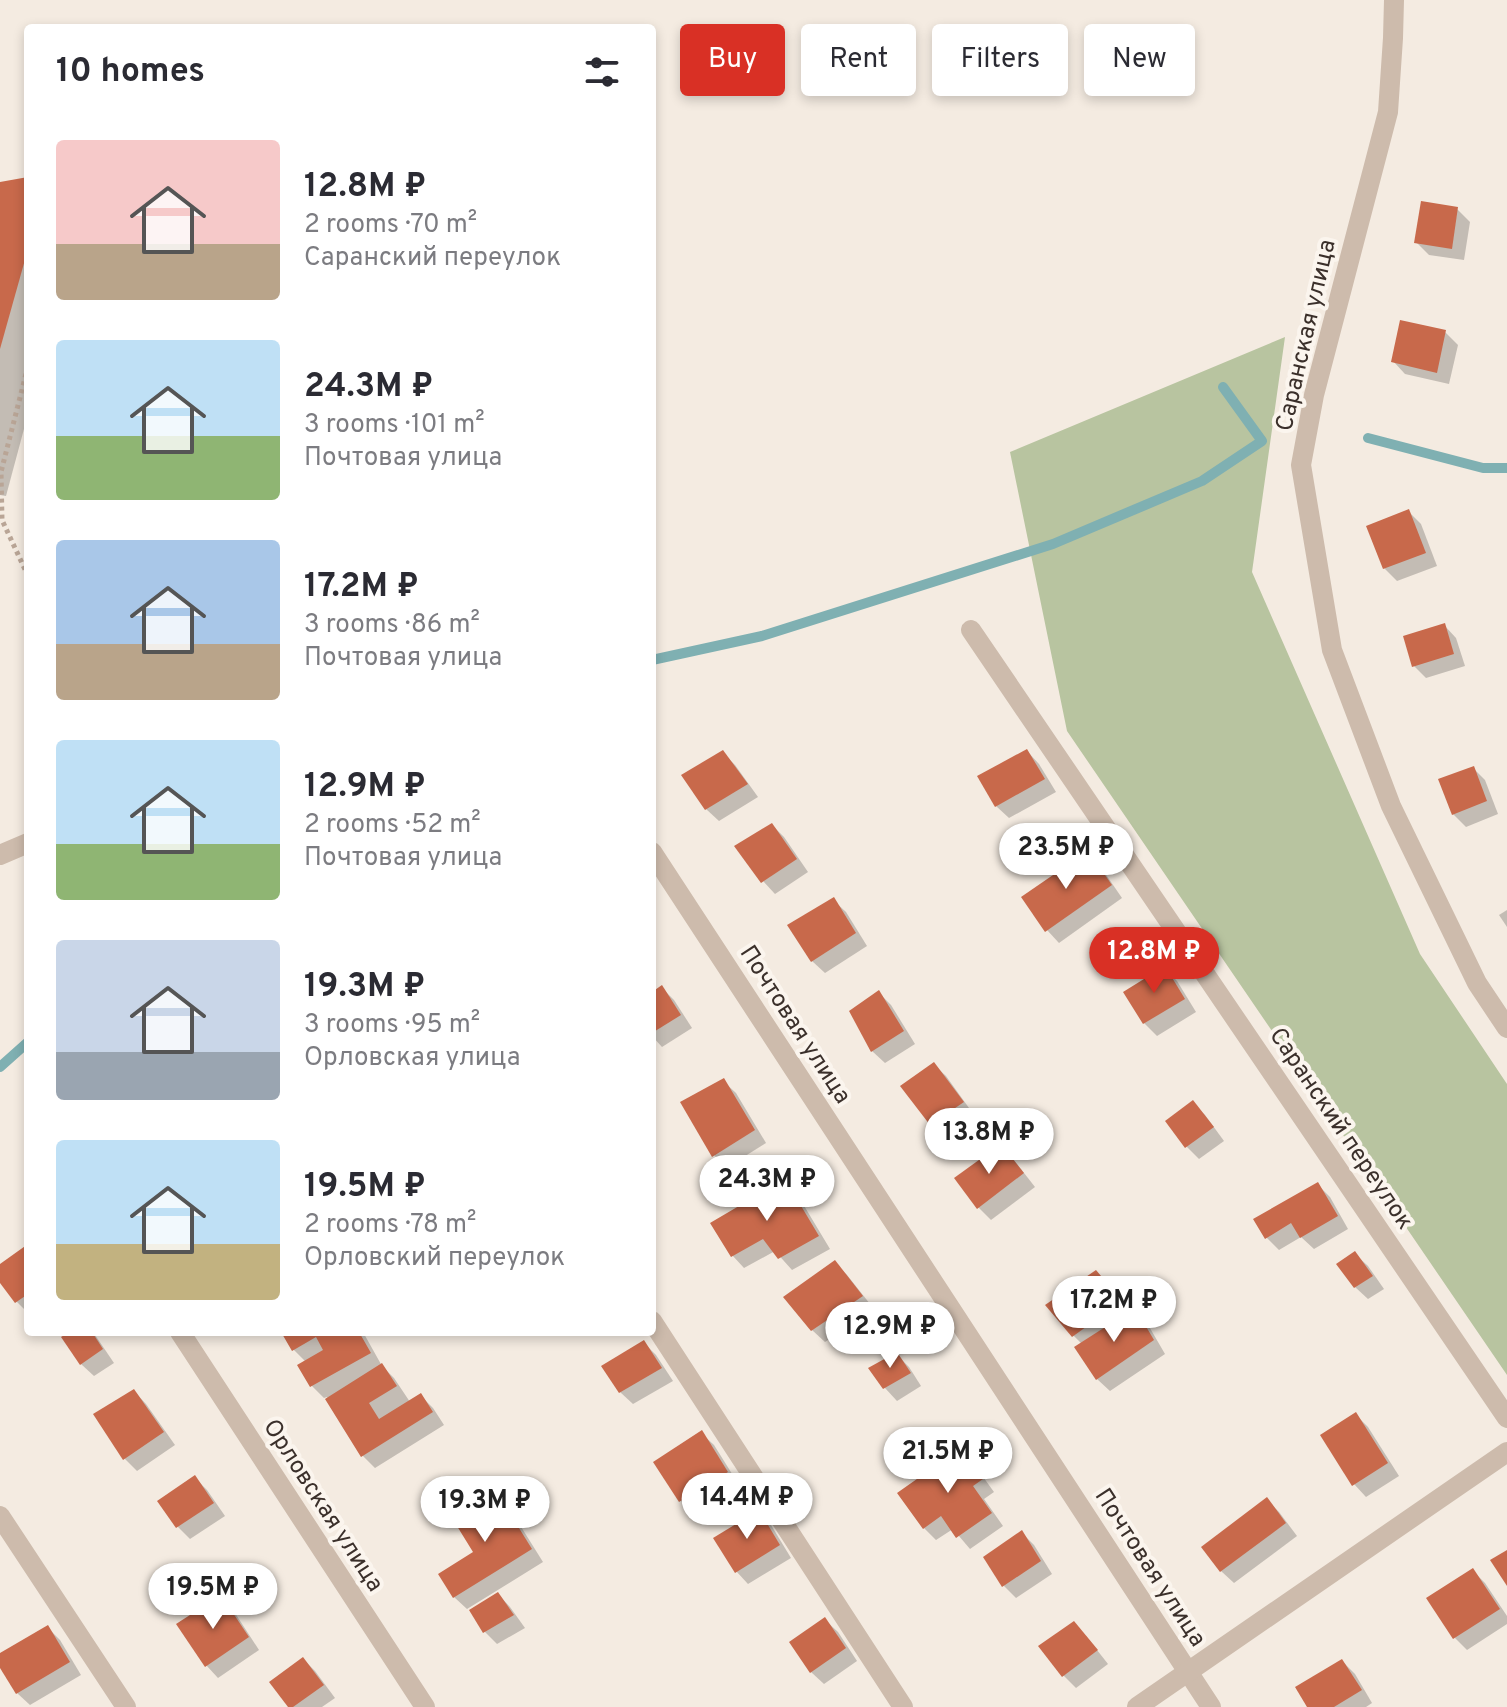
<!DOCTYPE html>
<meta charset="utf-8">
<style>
:root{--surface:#fff;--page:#f2f2f3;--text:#2b2b33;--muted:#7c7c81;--accent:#d93025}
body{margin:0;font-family:Overpass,sans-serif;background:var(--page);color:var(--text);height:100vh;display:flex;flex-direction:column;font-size:30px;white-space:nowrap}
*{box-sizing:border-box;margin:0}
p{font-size:26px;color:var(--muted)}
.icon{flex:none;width:44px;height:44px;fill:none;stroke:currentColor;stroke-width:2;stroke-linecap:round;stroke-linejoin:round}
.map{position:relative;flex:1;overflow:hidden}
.details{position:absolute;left:24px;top:24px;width:632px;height:1312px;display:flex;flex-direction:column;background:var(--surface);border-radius:8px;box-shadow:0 4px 12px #0003}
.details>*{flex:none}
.hud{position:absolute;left:680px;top:24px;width:706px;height:72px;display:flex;gap:16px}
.price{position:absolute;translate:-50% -68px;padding:0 18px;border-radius:28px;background:#fff;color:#222;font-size:26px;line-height:52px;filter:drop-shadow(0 2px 4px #0008)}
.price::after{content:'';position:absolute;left:50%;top:48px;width:24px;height:18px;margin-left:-12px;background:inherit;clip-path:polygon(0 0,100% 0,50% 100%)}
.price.current{background:var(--accent);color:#fff}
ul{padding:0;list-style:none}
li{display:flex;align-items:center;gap:24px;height:200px;padding:0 32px}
li span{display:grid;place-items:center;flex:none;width:224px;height:160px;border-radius:8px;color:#555}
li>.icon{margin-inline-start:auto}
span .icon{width:96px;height:96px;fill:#fffc;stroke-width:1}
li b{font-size:34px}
h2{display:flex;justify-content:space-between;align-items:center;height:96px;padding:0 32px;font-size:34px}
.tag{padding:0 28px;border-radius:8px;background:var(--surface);box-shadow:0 4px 12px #0003;font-size:28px;line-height:72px}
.tag.current{background:var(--accent);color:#fff}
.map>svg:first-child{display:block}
</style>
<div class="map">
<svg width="1507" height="1707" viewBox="0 0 1507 1707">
<rect width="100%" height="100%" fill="#f4ebe1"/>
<!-- green -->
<polygon fill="#b8c4a0" points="1285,337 1252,572 1420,954 1507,1084 1507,1375 1067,731 1010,452"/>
<!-- shadow -->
<g fill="#0003">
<polygon points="28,179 28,414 6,496 0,495 0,184"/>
<polygon points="1457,209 1470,222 1464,260 1429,255 1416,242"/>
<polygon points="1445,332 1458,345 1449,384 1405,374 1393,361"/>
<polygon points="1409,512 1421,524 1437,566 1397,581 1384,568"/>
<polygon points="1444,625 1456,638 1465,666 1426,678 1414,666"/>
<polygon points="1027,751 1039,764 1056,792 1009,818 996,806"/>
<polygon points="722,752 735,765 758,797 719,821 706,809"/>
<polygon points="1473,768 1485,780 1498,814 1466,827 1453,814"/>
<polygon points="772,825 784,837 808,872 775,894 763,881"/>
<polygon points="1087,853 1100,866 1122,898 1059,943 1047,930"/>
<polygon points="833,900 846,912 867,946 825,973 812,961"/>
<polygon points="1507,910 1507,927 1499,915"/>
<polygon points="1165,969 1177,981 1196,1012 1157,1036 1144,1023"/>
<polygon points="662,988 674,1000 692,1028 662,1047 652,1036 652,994"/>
<polygon points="879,993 891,1005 915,1044 885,1063 872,1051"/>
<polygon points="933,1064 946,1076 974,1115 944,1136 931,1123"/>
<polygon points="723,1081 736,1093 766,1143 726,1168 714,1155"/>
<polygon points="1193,1103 1205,1115 1224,1141 1199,1159 1187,1147 1168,1122"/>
<polygon points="1013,1159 1035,1187 991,1220 979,1208 957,1178"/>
<polygon points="785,1182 797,1194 830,1249 792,1270 775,1251 744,1268 732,1255"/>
<polygon points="1317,1184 1330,1197 1348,1229 1314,1249 1301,1237 1279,1250 1266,1237"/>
<polygon points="28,1246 28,1313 17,1302 0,1279 0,1267"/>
<polygon points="1355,1254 1368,1266 1384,1289 1368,1299 1355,1287"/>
<polygon points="835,1263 847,1275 874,1309 825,1342 812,1330"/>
<polygon points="1108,1285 1131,1312 1134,1310 1147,1323 1165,1354 1110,1391 1097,1379 1082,1344 1073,1335"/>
<polygon points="73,1332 93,1332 114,1363 94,1376 81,1364"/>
<polygon points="284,1332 363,1332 382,1366 394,1378 410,1402 420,1395 433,1408 444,1425 375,1468 363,1456 327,1397 324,1398 312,1386 306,1362 293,1349"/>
<polygon points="643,1342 656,1355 673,1381 633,1404 620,1392"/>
<polygon points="896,1354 909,1367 921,1386 897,1401 885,1388 871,1369"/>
<polygon points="134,1391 146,1404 175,1445 137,1471 125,1459 95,1414"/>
<polygon points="1356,1415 1368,1427 1399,1476 1366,1497 1354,1484"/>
<polygon points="701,1433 714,1445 739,1485 693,1513 681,1501"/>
<polygon points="961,1450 973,1463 994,1492 984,1499 1003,1526 970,1549 953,1529 936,1540 924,1528"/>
<polygon points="194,1477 207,1490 225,1516 190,1539 178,1527 160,1501"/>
<polygon points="495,1494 508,1506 543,1562 467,1609 454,1597 476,1553"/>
<polygon points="1267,1500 1279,1512 1297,1536 1234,1583 1221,1571"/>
<polygon points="758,1513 771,1525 791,1558 748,1584 736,1571"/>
<polygon points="1022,1533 1034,1545 1052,1574 1016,1598 1004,1586"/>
<polygon points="1472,1570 1485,1583 1507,1616 1507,1624 1467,1650 1455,1638"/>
<polygon points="498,1594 510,1607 525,1628 497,1644 485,1632"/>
<polygon points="220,1598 233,1610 259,1650 218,1678 206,1665"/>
<polygon points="825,1620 838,1632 857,1661 824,1684 811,1672"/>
<polygon points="48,1628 60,1640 81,1675 30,1705 17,1693 0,1664 0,1656"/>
<polygon points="1086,1636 1108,1664 1076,1688 1063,1675"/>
<polygon points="303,1659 315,1671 335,1698 322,1707 290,1707"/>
<polygon points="1342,1661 1355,1674 1372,1703 1366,1707 1310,1707"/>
</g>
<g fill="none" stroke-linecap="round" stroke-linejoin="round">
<!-- stream -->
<g stroke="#7fb0b2" stroke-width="10">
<polyline points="1368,438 1483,468 1507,468"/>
<polyline points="652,660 762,636 1053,544 1202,481 1262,441 1223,387"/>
<polyline points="0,1067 28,1042"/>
</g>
</g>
<!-- building -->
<g fill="#c8694b">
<polygon points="28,177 28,249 0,349 0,182"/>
<polygon points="1421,201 1458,207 1452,249 1414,243"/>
<polygon points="1400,320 1446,330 1437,373 1391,362"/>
<polygon points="1409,509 1426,553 1383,569 1366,526"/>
<polygon points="1445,623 1454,654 1412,667 1403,636"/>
<polygon points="1027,749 1045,779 995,807 977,776"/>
<polygon points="723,750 748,784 705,810 681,775"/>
<polygon points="1474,766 1487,801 1452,815 1438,779"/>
<polygon points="772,823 797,859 761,883 734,846"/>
<polygon points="1088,851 1112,885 1045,932 1021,897"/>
<polygon points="834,897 856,933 811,962 787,925"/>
<polygon points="1165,966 1185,999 1143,1024 1123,992"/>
<polygon points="662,985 681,1015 652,1033 652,992"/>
<polygon points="879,990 904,1031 871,1052 849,1011"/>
<polygon points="934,1062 964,1102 930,1125 900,1086"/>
<polygon points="724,1078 755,1130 712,1157 680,1102"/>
<polygon points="1193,1100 1214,1127 1185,1148 1165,1121"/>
<polygon points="1001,1144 1024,1173 977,1209 954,1178"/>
<polygon points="785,1179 819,1236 778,1259 763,1239 731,1257 710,1223"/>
<polygon points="1318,1182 1338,1216 1300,1238 1291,1223 1265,1239 1253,1219"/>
<polygon points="28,1244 28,1294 15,1303 0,1283 0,1264"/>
<polygon points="1355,1251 1373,1276 1354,1288 1336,1264"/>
<polygon points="835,1260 863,1296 811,1331 783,1297"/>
<polygon points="1096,1270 1122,1301 1072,1337 1045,1305"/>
<polygon points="1135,1308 1154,1340 1096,1380 1074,1347"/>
<polygon points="69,1332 92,1332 103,1349 80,1365 61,1337"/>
<polygon points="281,1332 359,1332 371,1353 310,1387 297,1365 323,1350 316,1337 292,1351"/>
<polygon points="644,1340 662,1368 619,1393 601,1366"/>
<polygon points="897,1352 911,1373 883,1389 868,1368"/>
<polygon points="382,1363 397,1386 369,1403 379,1419 421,1393 433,1412 361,1457 325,1399"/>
<polygon points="134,1389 164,1432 123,1460 93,1414"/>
<polygon points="1356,1412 1388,1463 1352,1486 1320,1435"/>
<polygon points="702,1430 728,1472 679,1502 653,1462"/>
<polygon points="961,1448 983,1479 973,1486 992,1513 956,1538 941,1516 923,1529 897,1493"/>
<polygon points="195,1475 214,1503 176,1528 157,1501"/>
<polygon points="496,1491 532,1549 453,1598 438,1574 473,1552 452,1518"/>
<polygon points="1267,1497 1286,1523 1220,1572 1201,1547"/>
<polygon points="759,1510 780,1545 735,1573 713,1538"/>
<polygon points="1022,1530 1041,1561 1002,1587 983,1557"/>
<polygon points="1507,1550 1507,1586 1490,1560"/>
<polygon points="1473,1568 1500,1609 1453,1639 1426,1598"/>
<polygon points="498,1592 514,1615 483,1633 469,1610"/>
<polygon points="221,1595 249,1637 205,1667 176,1624"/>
<polygon points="825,1617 846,1648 810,1673 789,1642"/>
<polygon points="1074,1621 1098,1650 1062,1677 1038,1646"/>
<polygon points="48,1625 70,1662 16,1694 0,1668 0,1653"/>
<polygon points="303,1657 324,1685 293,1707 288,1707 269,1682"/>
<polygon points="1342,1659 1362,1690 1334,1707 1307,1707 1295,1687"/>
</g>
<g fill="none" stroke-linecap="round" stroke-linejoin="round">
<!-- path -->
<polyline stroke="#b9a596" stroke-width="5" stroke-dasharray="4 4" stroke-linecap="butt" points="28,366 1,472 2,520 28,576"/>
<!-- minor -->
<g stroke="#cdbbac" stroke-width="20">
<polyline points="1394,0 1393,38 1388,112 1314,395 1301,465 1332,650 1391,806 1477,983 1507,1028"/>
<polyline points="971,630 1507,1418"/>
<polyline points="652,852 1211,1707"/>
<polyline points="0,855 28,843"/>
<polyline points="652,1321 903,1707"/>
<polyline points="180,1332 425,1707"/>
<polyline points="0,1516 126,1707"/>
<polyline points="1137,1707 1507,1452"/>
</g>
</g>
<g text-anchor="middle" stroke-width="8" stroke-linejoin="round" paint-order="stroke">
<!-- street labels -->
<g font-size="24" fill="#3b302b" stroke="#fbf5ee">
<text transform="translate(1305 335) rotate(-77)" y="8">Саранская улица</text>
<text transform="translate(796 1024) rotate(57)" y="8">Почтовая улица</text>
<text transform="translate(1342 1128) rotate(56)" y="8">Саранский переулок</text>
<text transform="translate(324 1505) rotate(57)" y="8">Орловская улица</text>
<text transform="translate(1151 1567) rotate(57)" y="8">Почтовая улица</text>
</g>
</g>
</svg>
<b class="price" style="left:1066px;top:891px">23.5M ₽</b>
<b class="price current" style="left:1154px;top:995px">12.8M ₽</b>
<b class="price" style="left:989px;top:1176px">13.8M ₽</b>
<b class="price" style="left:767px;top:1223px">24.3M ₽</b>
<b class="price" style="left:1114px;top:1344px">17.2M ₽</b>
<b class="price" style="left:890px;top:1370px">12.9M ₽</b>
<b class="price" style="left:948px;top:1495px">21.5M ₽</b>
<b class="price" style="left:747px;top:1541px">14.4M ₽</b>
<b class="price" style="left:485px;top:1544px">19.3M ₽</b>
<b class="price" style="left:213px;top:1631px">19.5M ₽</b>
<div class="hud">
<a class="tag current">Buy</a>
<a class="tag">Rent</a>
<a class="tag">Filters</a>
<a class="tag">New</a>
</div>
<section class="details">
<h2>10 homes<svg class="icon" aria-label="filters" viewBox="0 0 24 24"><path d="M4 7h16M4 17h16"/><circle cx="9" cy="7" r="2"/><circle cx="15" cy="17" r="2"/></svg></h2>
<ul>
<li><span style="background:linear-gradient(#f6c9c9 65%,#b9a48a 0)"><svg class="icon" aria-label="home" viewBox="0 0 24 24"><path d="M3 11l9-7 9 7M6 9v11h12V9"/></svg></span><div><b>12.8M ₽</b><p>2 rooms · 70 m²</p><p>Саранский переулок</p></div></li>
<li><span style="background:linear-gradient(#bfe0f5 60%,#8fb573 0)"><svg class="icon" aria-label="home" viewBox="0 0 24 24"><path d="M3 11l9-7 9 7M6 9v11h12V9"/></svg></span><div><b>24.3M ₽</b><p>3 rooms · 101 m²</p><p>Почтовая улица</p></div></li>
<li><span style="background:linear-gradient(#a9c7e8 65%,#b9a48a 0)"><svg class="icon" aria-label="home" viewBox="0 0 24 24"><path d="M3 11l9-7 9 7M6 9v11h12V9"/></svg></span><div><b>17.2M ₽</b><p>3 rooms · 86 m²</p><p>Почтовая улица</p></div></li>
<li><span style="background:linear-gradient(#bfe0f5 65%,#8fb573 0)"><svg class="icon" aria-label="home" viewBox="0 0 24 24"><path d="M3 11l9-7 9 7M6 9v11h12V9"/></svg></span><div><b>12.9M ₽</b><p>2 rooms · 52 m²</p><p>Почтовая улица</p></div></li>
<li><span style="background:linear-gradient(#c9d6e8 70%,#9aa5b1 0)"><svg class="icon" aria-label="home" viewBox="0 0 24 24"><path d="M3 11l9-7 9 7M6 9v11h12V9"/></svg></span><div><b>19.3M ₽</b><p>3 rooms · 95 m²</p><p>Орловская улица</p></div></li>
<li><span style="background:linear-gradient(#bfe0f5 65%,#c2b280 0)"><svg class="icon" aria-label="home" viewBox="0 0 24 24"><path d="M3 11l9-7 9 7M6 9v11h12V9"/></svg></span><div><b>19.5M ₽</b><p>2 rooms · 78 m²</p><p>Орловский переулок</p></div></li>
</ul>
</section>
</div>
